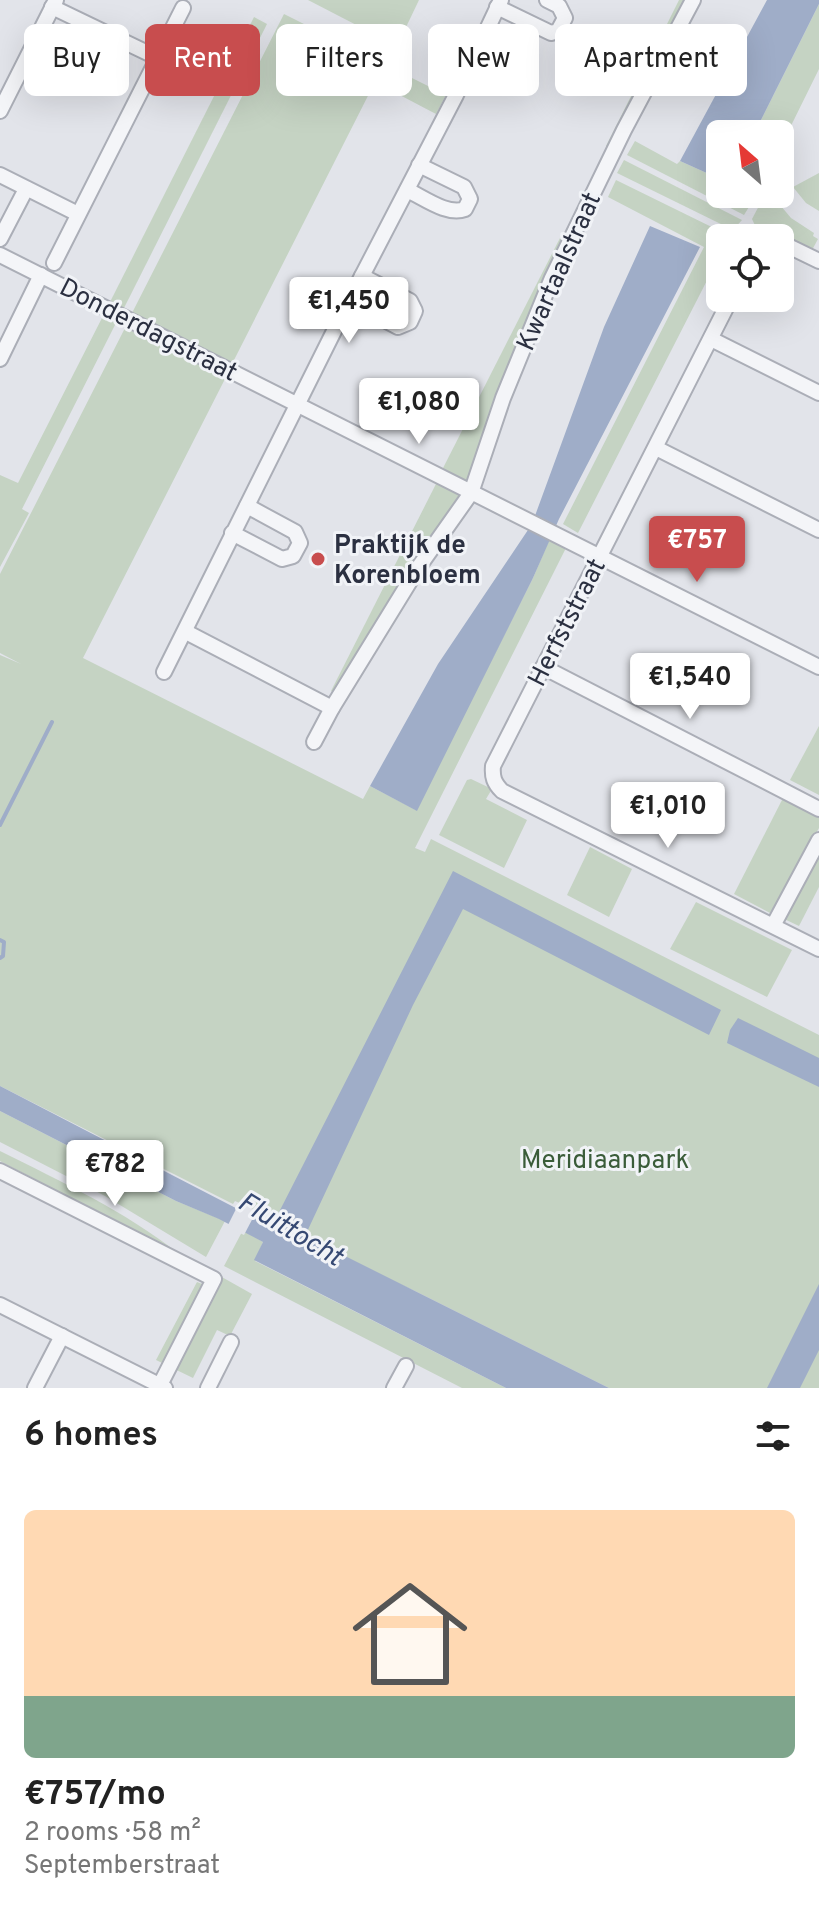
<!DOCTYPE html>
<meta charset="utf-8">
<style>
:root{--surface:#fff;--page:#f2f2f2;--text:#222;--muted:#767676;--accent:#c84d4e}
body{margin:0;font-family:Overpass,sans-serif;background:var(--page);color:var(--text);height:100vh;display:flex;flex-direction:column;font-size:30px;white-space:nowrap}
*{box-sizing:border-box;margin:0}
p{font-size:26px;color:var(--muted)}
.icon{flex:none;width:44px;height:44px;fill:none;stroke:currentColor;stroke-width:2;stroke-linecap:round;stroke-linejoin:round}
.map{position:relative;height:1388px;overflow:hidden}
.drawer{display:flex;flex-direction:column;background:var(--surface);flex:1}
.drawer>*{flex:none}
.guide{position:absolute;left:24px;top:24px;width:772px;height:72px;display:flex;gap:16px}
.needle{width:52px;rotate:332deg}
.buttons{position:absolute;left:706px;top:120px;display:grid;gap:16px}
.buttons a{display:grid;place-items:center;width:88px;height:88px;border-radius:12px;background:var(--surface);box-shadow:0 8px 32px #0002;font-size:40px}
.price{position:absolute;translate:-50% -68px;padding:0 18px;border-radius:8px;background:#fff;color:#222;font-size:26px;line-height:52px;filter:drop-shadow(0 2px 4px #0008)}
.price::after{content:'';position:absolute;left:50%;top:48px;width:24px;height:18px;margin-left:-12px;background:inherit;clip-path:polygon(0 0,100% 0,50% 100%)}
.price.current{background:var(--accent);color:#fff}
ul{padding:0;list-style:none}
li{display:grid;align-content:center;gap:16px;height:424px;padding:0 24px}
li span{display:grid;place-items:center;height:248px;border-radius:12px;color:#555}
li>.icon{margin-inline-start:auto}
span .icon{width:144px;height:144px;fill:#fffc;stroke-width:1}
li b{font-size:34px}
h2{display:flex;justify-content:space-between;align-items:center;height:96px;padding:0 24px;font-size:34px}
.tag{padding:0 28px;border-radius:12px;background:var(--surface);box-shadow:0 8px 32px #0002;font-size:28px;line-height:72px}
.tag.current{background:var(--accent);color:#fff}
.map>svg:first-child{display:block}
</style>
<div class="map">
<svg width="819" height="1388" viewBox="0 0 819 1388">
<rect width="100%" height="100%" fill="#e2e4ea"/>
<!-- green -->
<g fill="#c5d3c3">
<polygon points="308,0 419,0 397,46"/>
<polygon points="679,0 687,0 609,147 606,146"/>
<polygon points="819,4 819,69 780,148 780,134 754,134"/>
<polygon points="284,14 446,95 436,114 375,82 232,364 131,315"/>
<polygon points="254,17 267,24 123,310 110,302"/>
<polygon points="635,141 677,164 680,161 720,179 720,194 757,194 744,215 627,155"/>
<polygon points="624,160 742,220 733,230 617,173"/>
<polygon points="819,173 819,211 806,203 793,187"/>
<polygon points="616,180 730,236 720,238 720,255 578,533 563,524 704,247 608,197"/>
<polygon points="770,198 775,199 791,218 814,233 813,236 818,239 811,252 772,233 766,231 759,234 752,219 761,202"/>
<polygon points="560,238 563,241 468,481 463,483 440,474"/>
<polygon points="103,316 116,323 22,509 29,513 0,567 0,475 18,483"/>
<polygon points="125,328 226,377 83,658 363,799 370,786 416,810 533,578 550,538 567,546 415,848 425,852 431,839 819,1035 819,1388 609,1388 415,1291 263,1222 251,1214 253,1209 235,1201 233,1204 0,1086 0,655 21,664 0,653 0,574"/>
<polygon points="438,480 461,495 461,497 336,694 331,691"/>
<polygon points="819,726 819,795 790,780"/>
<polygon points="471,779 492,789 486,799 527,820 504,868 439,835 467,780"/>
<polygon points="783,798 819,817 819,828 770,913 734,894"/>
<polygon points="590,847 632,869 609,917 567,895"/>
<polygon points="819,849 819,887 799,926 782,918"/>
<polygon points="696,902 792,950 767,997 670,949"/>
<polygon points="0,1111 176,1201 225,1221 206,1257 105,1196 0,1142"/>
<path d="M0 1151C62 1182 125 1211 179 1254L0 1161Z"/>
<polygon points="243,1230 263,1242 255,1261 506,1388 462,1388 224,1266"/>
<polygon points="220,1276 252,1294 230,1336 217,1330 193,1378 156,1360 197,1282 213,1288"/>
</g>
<!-- water -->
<g fill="#9fadc8">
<polygon points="767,0 819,0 819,4 754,134 720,134 720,179 680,161"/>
<polygon points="650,226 700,247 559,519 533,578 417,811 370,786 438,664 532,524 604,327"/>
<polygon points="453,871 721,1010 709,1035 463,909 413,1005 305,1236 609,1388 506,1388 254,1260 263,1242 219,1219 176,1201 0,1111 0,1086 263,1222 276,1218"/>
<polygon points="738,1018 819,1058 819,1087 727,1043 730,1030"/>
<polygon points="819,1284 819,1350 800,1388 767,1388"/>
</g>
<!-- pier -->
<polygon fill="#e2e4ea" points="239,1203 256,1212 244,1235 227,1227"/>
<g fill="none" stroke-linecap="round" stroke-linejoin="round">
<!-- stream -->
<g stroke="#9fadc8" stroke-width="4">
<polyline points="0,825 52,722"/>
<polyline points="0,940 4,942 3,956 0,958"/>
</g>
<defs>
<g id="minor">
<polyline points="52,7 158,58"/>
<polyline points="497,7 551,33 558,31 565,18 559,6 547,0"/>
<polyline points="0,111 56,0"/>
<polyline points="0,175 78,214"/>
<path d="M407 190C423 197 447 216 465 209L470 199 464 187 419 165"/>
<polyline points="0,239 26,189"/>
<polyline points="780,242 819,261"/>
<polyline points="0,255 819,667"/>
<polyline points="54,263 183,8"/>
<path d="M731 298 493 766C492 777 494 783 502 791L819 949"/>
<polyline points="349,301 398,327 410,322 415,311 410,301 362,276"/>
<polyline points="711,339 819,393"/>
<polyline points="0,359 41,275"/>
<polyline points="656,448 819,530"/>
<polyline points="232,533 282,559 293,556 300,543 295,532 247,506"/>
<polyline points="186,632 332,708 418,568 471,493 503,398 552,278 624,130 693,0"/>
<polyline points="543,667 819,809"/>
<polyline points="164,672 349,301 456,95 501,0"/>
<polyline points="314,742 332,708"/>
<polyline points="774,924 819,840"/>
<polyline points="0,1171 214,1279 160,1385"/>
<polyline points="0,1305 165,1388"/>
<polyline points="35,1388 62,1336"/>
<polyline points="208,1388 231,1342"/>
<polyline points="394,1388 406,1366"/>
</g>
</defs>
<!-- minor casing -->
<use href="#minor" stroke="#abaeb7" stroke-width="18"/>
<!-- minor -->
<use href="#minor" stroke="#f4f5f8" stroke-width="14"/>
</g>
<!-- markers -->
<circle fill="#c84d4e" stroke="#f1f3f7" stroke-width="3" cx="318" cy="559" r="8"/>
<g text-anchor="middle" stroke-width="6" stroke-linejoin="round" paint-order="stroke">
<!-- street labels -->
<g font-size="26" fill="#2b3041" stroke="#f1f3f7">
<text transform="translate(558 271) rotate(-66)" y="9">Kwartaalstraat</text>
<text transform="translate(149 329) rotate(27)" y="9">Donderdagstraat</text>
<text transform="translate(566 622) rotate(-63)" y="9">Herfststraat</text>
</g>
<!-- poi labels -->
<g font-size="26" font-weight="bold" fill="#2b3041" stroke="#f1f3f7" text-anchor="start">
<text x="334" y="553">Praktijk de<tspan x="334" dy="30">Korenbloem</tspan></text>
</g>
<!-- park labels -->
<g font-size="26" fill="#3a5c39" stroke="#f1f3f7">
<text x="605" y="1168">Meridiaanpark</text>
</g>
<!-- water labels -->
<g font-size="28" font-style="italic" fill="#364973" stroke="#f1f3f7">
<text transform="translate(291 1228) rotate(31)" y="10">Fluittocht</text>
</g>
</g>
</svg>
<div class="buttons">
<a><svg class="needle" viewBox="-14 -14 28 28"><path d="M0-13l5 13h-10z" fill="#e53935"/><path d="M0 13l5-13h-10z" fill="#767676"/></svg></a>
<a><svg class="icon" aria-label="locate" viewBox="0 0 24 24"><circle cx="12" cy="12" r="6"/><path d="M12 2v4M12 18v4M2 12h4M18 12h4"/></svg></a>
</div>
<b class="price" style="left:349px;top:345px">€1,450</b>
<b class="price" style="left:419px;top:446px">€1,080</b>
<b class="price current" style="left:697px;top:584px">€757</b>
<b class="price" style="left:690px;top:721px">€1,540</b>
<b class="price" style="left:668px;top:850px">€1,010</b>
<b class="price" style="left:115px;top:1208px">€782</b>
<div class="guide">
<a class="tag">Buy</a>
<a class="tag current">Rent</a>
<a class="tag">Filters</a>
<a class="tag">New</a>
<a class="tag">Apartment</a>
</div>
</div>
<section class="drawer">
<h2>6 homes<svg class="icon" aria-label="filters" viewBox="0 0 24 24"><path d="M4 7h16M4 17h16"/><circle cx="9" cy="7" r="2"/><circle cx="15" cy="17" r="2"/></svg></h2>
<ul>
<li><span style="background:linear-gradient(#ffd9b3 75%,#7fa58c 0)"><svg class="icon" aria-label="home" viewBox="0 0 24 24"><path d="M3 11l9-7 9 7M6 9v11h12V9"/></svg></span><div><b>€757/mo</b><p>2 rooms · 58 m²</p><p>Septemberstraat</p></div></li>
</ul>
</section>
